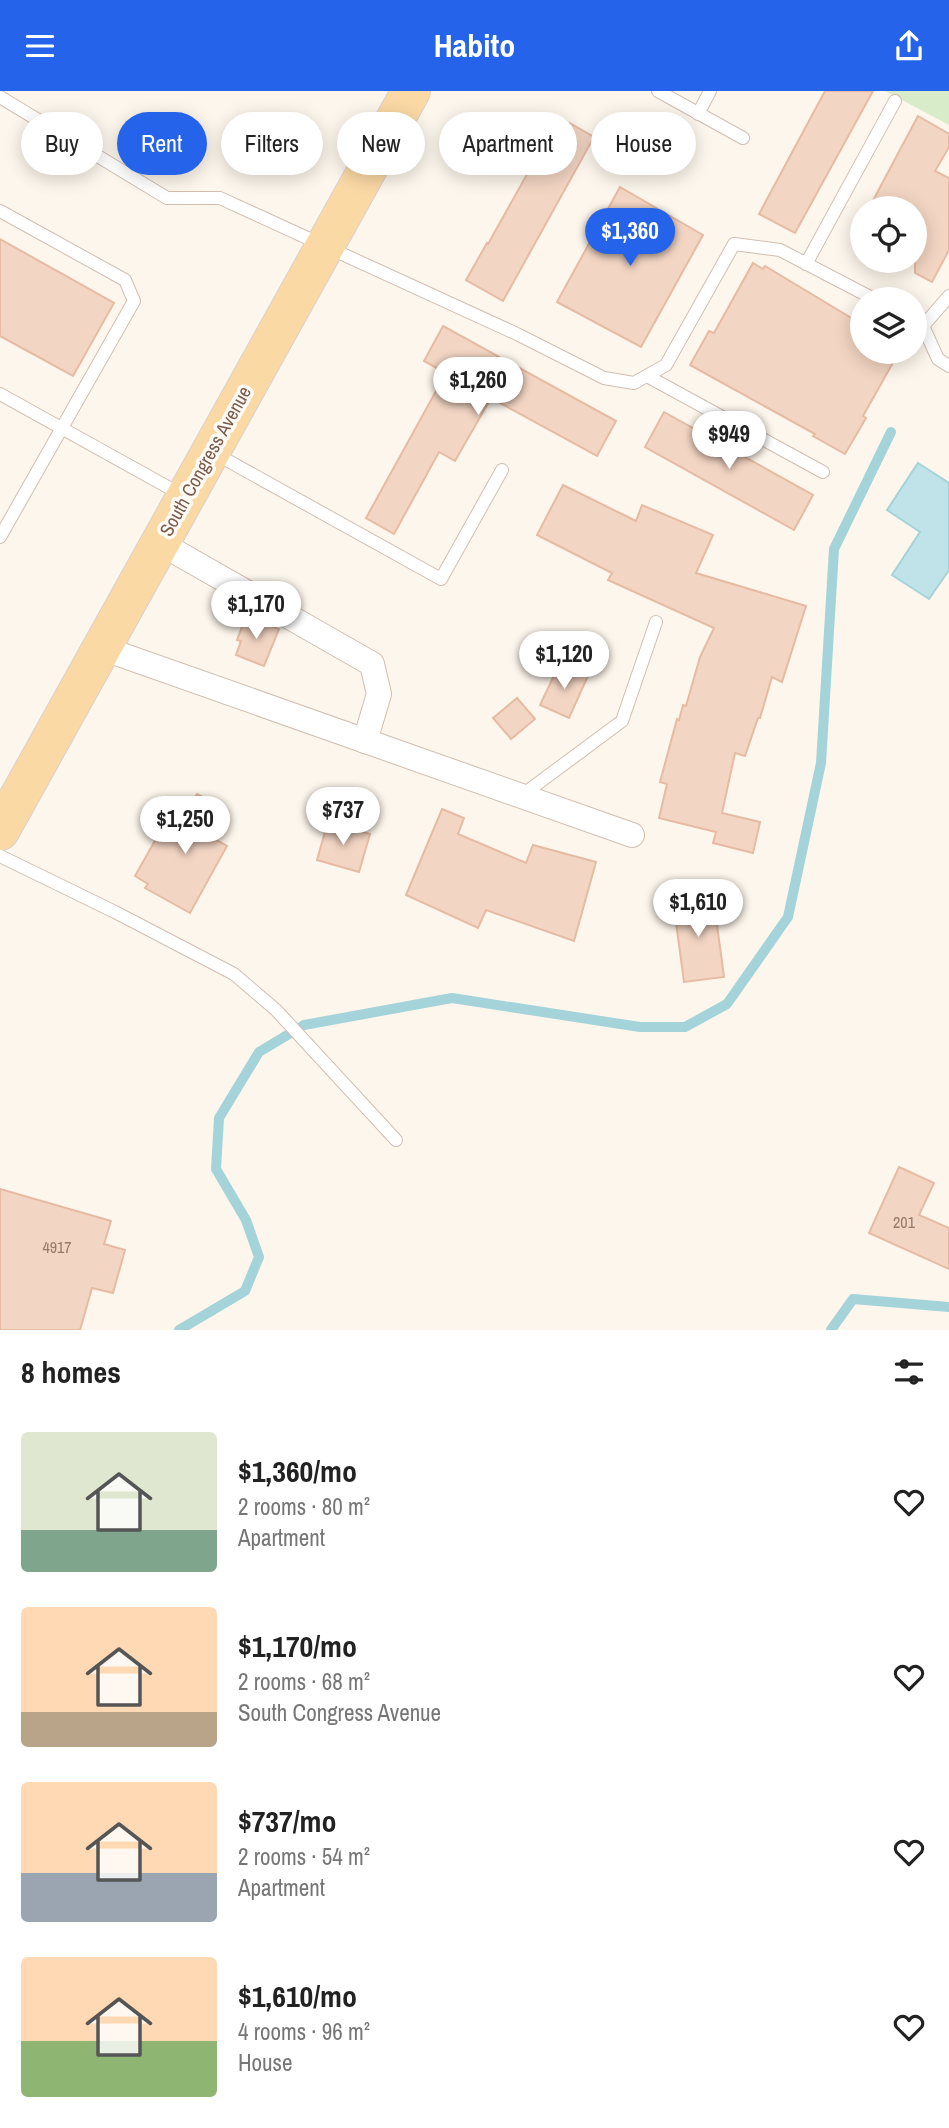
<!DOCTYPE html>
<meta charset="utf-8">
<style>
:root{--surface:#fff;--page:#f6f6f6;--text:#222;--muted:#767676;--accent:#2563eb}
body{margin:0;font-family:"Archivo Narrow",sans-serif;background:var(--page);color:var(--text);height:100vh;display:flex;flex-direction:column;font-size:26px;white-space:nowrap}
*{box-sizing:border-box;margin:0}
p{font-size:23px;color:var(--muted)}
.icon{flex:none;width:38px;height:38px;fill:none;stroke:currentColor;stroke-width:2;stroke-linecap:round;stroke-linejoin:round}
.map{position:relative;height:1239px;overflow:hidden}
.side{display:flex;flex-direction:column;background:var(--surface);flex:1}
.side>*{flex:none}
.banner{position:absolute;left:21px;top:21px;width:908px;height:63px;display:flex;gap:14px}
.tools{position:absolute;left:850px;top:105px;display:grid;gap:14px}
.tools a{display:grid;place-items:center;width:77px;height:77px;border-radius:50%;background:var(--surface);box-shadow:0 4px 18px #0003;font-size:35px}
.price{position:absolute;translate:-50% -60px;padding:0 16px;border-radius:24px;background:#fff;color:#222;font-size:23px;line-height:46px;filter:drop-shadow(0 2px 4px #0008)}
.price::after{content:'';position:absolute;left:50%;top:42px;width:21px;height:16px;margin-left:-10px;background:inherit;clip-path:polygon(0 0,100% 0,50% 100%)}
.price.active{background:var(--accent);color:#fff}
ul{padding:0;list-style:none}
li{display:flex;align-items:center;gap:21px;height:175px;padding:0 21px}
li span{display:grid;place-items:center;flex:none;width:196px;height:140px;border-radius:7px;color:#555}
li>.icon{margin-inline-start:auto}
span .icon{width:84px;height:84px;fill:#fffc;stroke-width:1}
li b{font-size:30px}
h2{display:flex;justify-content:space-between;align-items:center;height:84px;padding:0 21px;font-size:30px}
.chip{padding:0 24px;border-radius:32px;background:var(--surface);box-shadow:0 4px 18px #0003;font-size:24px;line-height:63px}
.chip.active{background:var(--accent);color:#fff}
header{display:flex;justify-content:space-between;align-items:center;height:91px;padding:0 21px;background:var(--accent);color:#fff;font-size:32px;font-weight:700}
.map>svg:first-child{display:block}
</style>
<header><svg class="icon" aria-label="menu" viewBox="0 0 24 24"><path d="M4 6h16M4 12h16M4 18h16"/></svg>Habito<svg class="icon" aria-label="share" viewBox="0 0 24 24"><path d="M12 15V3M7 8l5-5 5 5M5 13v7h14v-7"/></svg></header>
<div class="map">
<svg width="949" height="1239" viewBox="0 0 949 1239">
<rect width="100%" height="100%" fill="#fdf6ec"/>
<!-- green -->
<polygon fill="#d8ecc9" points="885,0 949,0 949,34"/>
<!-- water -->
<polygon fill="#bfe3e8" stroke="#a5d3da" stroke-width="2" points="918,372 949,392 949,479 929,508 892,484 920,441 887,419"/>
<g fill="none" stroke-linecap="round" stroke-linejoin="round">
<!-- stream -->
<g stroke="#a5d3da" stroke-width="10">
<polyline points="179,1239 245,1200 259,1166 246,1129 216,1078 219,1027 259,961 304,934 452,907 640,936 685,936 727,913 788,826 821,672 834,458 891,341"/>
<polyline points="831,1239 853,1208 949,1216"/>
</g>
</g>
<!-- building -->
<g fill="#f3d5c3" stroke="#e6bba3" stroke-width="2">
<polygon points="825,0 873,0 795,142 759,123"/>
<polygon points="918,25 949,43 949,56 935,80 949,87 949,159 932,191 915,182 915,117 869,117"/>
<polygon points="559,26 594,46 503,210 466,189 487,152 488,153"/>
<polygon points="620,96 703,144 641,256 557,211"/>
<polygon points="0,148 114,212 73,285 0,245"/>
<polygon points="753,172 763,178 765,175 863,234 863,261 899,261 863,325 866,327 845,363 813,345 815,343 690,274 709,240 714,242"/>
<polygon points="443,235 616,330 597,365 491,307 455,370 439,361 394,443 366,427 446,282 424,270"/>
<polygon points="664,321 813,404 794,439 645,356"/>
<polygon points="563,394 636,430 642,414 713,444 696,482 806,515 782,591 772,586 760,627 758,627 745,665 735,662 722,722 760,731 753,762 713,752 716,741 659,727 667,693 660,691 677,628 679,629 683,614 686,615 700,566 714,537 608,489 612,482 537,444"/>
<polygon points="246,525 279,538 264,575 236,564 241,550 237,549"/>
<polygon points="560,572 588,585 569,627 540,614"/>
<polygon points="517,607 535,628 511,648 493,627"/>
<polygon points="197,703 228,720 213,747 227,755 190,822 145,797 148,793 135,785 161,739 173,746"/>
<polygon points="442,718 464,727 458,743 526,772 533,754 596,771 574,850 486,819 478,837 406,804"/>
<polygon points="328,730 370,743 359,781 317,769"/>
<polygon points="713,804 724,886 684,891 673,809"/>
<polygon points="899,1076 934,1092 919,1124 949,1137 949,1178 869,1142"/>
<polygon points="0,1098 111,1130 104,1153 125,1159 113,1202 92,1197 80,1239 0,1239"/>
</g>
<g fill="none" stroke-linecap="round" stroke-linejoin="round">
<defs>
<g id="lane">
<polyline points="658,0 743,47"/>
<polyline points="0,6 167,107 220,107 517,243 604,287 634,292 666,274 734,153 780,159 874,208"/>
<polyline points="698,23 710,0"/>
<polyline points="0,120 125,189 134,210 0,446"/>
<polyline points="806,173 895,10"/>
<polyline points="915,231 923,235 938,268 949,275"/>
<polyline points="923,235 949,205"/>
<polyline points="647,285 823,381"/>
<polyline points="0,303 184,405"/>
<polyline points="214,362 441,488 502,379"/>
<polyline points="521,705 622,630 656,531"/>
<polyline points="0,765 115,821 234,883 276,919 396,1049"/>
</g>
<g id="street">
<polyline points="160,452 372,573 379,603 365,650"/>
<polyline points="102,557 632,744"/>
</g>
<polyline id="primary" points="0,740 411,0"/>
</defs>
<!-- lane casing -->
<use href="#lane" stroke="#d1beb0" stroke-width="14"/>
<!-- street casing -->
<use href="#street" stroke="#d1beb0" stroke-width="26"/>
<!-- primary casing -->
<use href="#primary" stroke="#dad1cd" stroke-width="40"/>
<!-- lane -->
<use href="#lane" stroke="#fff" stroke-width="12"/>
<!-- street -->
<use href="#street" stroke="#fff" stroke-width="24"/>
<!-- primary -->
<use href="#primary" stroke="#fbd9a5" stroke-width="38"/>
</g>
<g text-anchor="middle" stroke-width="7" stroke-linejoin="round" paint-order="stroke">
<!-- number labels -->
<g font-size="16" fill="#987a6a">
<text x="904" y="1137">201</text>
<text x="57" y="1162">4917</text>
</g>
<!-- street labels -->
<g font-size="19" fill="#7a5c4d" stroke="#fffaf3">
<text transform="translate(205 370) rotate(-61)" y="7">South Congress Avenue</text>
</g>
</g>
</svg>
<div class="tools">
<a><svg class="icon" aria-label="locate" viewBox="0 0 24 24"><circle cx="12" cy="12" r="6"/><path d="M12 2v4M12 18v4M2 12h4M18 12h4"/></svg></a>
<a><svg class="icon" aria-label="layers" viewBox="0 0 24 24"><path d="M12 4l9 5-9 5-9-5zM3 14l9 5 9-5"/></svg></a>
</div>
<b class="price active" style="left:630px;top:177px">$1,360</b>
<b class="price" style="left:478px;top:326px">$1,260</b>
<b class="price" style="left:729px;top:380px">$949</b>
<b class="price" style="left:256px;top:550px">$1,170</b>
<b class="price" style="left:564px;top:600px">$1,120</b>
<b class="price" style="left:343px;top:756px">$737</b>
<b class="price" style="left:185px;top:765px">$1,250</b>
<b class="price" style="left:698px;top:848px">$1,610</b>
<div class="banner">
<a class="chip">Buy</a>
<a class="chip active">Rent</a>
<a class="chip">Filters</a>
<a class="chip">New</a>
<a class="chip">Apartment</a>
<a class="chip">House</a>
</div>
</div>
<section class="side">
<h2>8 homes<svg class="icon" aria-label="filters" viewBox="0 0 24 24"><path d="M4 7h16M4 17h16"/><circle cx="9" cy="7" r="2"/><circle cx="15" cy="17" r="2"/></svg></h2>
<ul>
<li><span style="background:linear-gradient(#dfe7d0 70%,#7fa58c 0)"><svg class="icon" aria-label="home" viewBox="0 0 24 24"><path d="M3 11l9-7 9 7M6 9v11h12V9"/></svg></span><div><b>$1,360/mo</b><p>2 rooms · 80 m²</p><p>Apartment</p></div><svg class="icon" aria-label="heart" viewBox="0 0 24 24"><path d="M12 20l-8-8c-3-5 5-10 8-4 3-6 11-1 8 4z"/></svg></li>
<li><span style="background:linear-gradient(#ffd9b3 75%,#b9a48a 0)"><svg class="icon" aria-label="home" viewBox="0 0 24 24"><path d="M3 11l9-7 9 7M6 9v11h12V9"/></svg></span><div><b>$1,170/mo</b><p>2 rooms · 68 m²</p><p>South Congress Avenue</p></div><svg class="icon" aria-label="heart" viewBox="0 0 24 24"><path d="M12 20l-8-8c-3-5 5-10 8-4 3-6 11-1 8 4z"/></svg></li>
<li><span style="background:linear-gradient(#ffd9b3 65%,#9aa5b1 0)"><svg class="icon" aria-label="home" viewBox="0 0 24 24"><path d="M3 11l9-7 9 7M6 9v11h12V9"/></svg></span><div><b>$737/mo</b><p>2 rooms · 54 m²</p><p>Apartment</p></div><svg class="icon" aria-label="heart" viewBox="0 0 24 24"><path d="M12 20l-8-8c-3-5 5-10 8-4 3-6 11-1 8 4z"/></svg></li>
<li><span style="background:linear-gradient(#ffd9b3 60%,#8fb573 0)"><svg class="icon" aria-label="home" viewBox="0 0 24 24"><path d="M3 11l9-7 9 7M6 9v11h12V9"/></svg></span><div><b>$1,610/mo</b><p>4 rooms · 96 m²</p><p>House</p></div><svg class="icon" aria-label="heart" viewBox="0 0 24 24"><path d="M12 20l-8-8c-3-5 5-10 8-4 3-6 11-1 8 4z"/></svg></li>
</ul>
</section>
